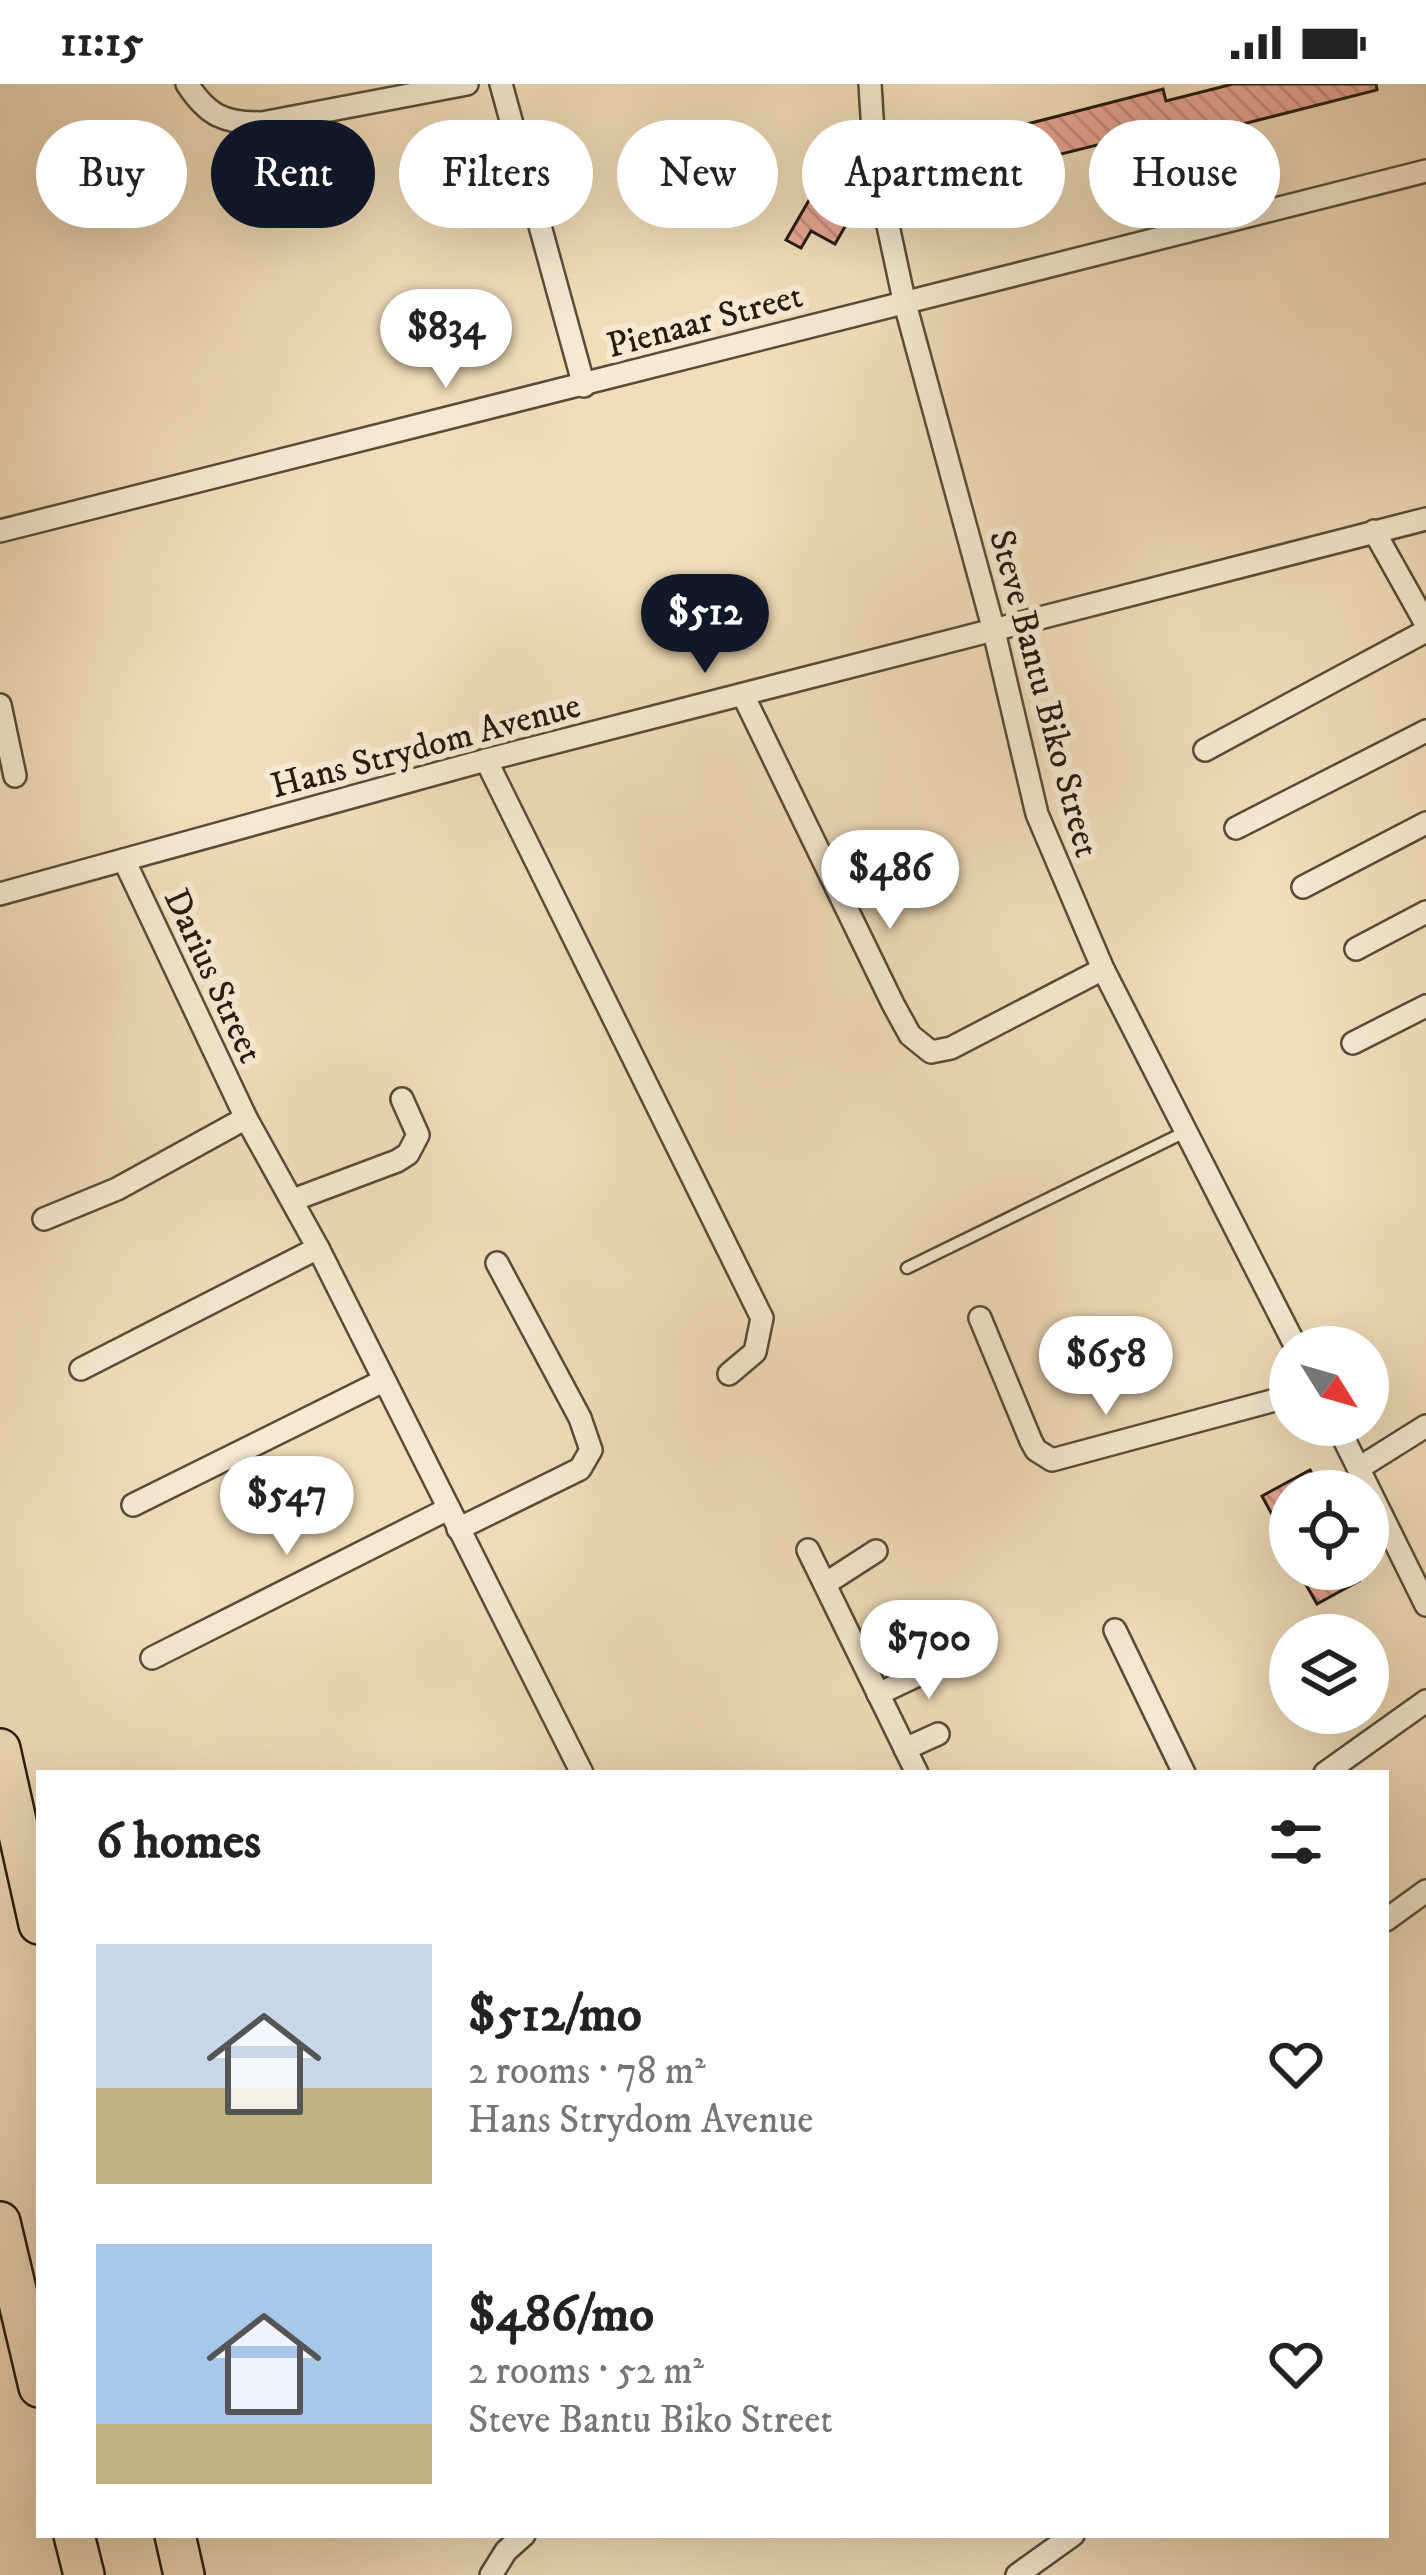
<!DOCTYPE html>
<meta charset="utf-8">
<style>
:root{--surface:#fff;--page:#f2f2f2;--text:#222;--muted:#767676;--accent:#111827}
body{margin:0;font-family:"IM FELL DW Pica",serif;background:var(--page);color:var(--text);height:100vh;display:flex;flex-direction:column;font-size:45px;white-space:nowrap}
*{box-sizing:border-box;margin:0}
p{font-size:39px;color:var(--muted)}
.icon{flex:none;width:66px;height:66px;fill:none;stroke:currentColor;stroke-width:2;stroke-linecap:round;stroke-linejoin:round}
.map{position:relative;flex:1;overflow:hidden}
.side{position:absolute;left:36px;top:1686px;width:1353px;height:768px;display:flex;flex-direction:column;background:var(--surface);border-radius:0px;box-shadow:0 12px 48px #0002}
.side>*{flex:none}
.hud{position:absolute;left:36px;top:36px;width:1356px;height:108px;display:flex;gap:24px}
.needle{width:78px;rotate:127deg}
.controls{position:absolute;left:1269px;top:1242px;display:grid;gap:24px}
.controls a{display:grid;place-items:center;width:120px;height:120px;border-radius:50%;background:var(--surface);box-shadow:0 12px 48px #0002;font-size:60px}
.price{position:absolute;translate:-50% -102px;padding:0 27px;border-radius:42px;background:#fff;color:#222;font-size:39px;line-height:78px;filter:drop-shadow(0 3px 6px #0008)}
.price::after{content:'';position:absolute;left:50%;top:72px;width:36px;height:27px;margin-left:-18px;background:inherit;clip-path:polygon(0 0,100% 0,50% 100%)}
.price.current{background:var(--accent);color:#fff}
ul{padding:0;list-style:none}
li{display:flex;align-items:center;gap:36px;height:300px;padding:0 60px}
li span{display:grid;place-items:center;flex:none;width:336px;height:240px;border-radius:0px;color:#555}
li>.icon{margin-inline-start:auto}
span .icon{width:144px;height:144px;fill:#fffc;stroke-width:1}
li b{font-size:51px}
h2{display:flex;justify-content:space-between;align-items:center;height:144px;padding:0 60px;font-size:51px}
.chip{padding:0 42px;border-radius:54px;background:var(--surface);box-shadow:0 12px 48px #0002;font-size:42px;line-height:108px}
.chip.current{background:var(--accent);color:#fff}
.status{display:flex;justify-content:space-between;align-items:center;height:84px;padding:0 60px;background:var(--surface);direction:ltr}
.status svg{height:33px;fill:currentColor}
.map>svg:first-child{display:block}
</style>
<div class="status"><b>11:15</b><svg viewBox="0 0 49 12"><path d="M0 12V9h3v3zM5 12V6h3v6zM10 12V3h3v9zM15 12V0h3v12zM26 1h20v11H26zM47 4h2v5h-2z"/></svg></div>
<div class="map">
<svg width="1426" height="2491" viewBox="0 0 1426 2491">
<defs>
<pattern id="building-back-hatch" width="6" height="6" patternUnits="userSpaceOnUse" patternTransform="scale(3)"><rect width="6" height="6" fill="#e9a796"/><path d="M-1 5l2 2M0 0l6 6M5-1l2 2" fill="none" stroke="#c88f80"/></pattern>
</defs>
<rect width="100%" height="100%" fill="#f1ddba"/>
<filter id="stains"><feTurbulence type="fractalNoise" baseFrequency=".00167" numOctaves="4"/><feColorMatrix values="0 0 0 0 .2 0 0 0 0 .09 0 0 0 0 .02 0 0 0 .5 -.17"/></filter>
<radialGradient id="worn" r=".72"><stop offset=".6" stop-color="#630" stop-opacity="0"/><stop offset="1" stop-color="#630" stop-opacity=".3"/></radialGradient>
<!-- building -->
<g fill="url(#building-back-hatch)" stroke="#251b10" stroke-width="3">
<polygon points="1233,0 1376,0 1377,6 1176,57 1173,42 1009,83 1000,47 1163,5 1166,17"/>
<polygon points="823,92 843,105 836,117 842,121 835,132 847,139 835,160 811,147 801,164 786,156"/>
<polygon points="1310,1386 1321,1407 1290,1407 1290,1428 1275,1436 1262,1412"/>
<polygon points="1327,1485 1352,1485 1359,1497 1317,1520 1304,1497"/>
</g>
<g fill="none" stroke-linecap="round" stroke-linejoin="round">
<defs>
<polyline id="lane" points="907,1184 1185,1048"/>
<g id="street">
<path d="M187 0C208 32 224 39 262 39L467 0"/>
<polyline points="501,0 584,302"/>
<polyline points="870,0 875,81 904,216 993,543 1037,730 1103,885 1296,1263"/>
<polyline points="0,447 1426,87"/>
<polyline points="1374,447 1426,540"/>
<polyline points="743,611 893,920 910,951 931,968 951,964 1103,885"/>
<polyline points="0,621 15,692"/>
<polyline points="1205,666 1426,547"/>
<polyline points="486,676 762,1234 755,1268 729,1290"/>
<polyline points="1236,744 1426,647"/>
<polyline points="124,776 246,1034 318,1164 582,1689"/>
<polyline points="1303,803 1426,739"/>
<polyline points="0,810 486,676 1426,435"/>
<polyline points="1356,865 1426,828"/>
<polyline points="1353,959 1426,922"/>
<polyline points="293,1116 397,1077 408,1070 418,1051 402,1015"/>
<polyline points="44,1135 117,1105 246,1034"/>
<polyline points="980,1234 1031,1357 1036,1366 1052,1376 1290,1312"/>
<polyline points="81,1285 318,1164"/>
<polyline points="1337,1341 1426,1521"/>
<polyline points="1359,1384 1426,1342"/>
<polyline points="133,1421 383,1297"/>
<polyline points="458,1445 580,1385 591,1366 580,1334 497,1179"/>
<polyline points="808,1466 917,1689"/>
<polyline points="825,1500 876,1467"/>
<polyline points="1115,1546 1184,1689"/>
<polyline points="152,1574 448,1425"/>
<polyline points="878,1610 954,1574"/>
<polyline points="905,1665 938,1650"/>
<polyline points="1325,1689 1426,1617"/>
<polyline points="1386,1836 1426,1807"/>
<polyline points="491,2491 506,2467 524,2451"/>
<polyline points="1017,2491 1073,2451"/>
</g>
<g id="highway">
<polyline points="0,1665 39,1840"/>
<polyline points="0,2138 39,2303"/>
<polyline points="74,2451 84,2491"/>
<polyline points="175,2451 184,2491"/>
</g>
</defs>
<!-- lane casing -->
<use href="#lane" stroke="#584c3a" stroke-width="15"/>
<!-- street casing -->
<use href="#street" stroke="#584c3a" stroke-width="26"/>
<!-- highway casing -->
<use href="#highway" stroke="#251b10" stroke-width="44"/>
<!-- lane -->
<use href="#lane" stroke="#f6e9d2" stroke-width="10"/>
<!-- street -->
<use href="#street" stroke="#f6e9d2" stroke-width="21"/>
<!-- highway -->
<use href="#highway" stroke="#f1ddba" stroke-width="39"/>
</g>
<g text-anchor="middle" stroke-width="12" stroke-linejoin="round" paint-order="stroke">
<!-- street labels -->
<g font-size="36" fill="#251b10" stroke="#f6e9d2">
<text transform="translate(704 235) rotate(-15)" y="13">Pienaar Street</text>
<text transform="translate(1046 609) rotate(75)" y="13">Steve Bantu Biko Street</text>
<text transform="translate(425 660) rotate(-15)" y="13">Hans Strydom Avenue</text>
<text transform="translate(215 891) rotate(65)" y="13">Darius Street</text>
</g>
</g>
<rect width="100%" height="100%" filter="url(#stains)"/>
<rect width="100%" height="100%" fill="url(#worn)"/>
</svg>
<div class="controls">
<a><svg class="needle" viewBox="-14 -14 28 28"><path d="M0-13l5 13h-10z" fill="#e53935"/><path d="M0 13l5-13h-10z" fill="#767676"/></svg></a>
<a><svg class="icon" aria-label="locate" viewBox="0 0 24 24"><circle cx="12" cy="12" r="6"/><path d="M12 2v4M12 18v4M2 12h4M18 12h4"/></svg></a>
<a><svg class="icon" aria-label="layers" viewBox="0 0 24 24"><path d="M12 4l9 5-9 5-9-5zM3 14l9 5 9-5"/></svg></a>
</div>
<b class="price" style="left:446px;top:307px">$834</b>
<b class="price current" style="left:705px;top:592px">$512</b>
<b class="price" style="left:890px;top:848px">$486</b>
<b class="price" style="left:1106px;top:1334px">$658</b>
<b class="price" style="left:287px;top:1474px">$547</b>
<b class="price" style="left:929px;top:1618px">$700</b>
<div class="hud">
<a class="chip">Buy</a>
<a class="chip current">Rent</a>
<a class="chip">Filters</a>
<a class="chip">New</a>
<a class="chip">Apartment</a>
<a class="chip">House</a>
</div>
<section class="side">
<h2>6 homes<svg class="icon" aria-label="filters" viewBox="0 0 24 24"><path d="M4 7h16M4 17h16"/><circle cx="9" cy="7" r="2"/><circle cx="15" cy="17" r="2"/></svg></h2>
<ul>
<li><span style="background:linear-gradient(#c9d6e8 60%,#c2b280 0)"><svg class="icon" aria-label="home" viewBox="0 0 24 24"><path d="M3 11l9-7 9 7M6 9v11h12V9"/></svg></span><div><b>$512/mo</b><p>2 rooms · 78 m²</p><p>Hans Strydom Avenue</p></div><svg class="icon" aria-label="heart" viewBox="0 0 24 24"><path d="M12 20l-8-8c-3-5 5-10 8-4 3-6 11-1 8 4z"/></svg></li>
<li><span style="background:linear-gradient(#a9c7e8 75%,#c2b280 0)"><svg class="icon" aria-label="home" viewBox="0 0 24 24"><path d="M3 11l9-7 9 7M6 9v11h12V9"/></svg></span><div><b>$486/mo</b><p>2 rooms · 52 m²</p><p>Steve Bantu Biko Street</p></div><svg class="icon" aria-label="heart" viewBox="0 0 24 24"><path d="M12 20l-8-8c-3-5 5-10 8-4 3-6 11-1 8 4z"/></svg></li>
</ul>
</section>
</div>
